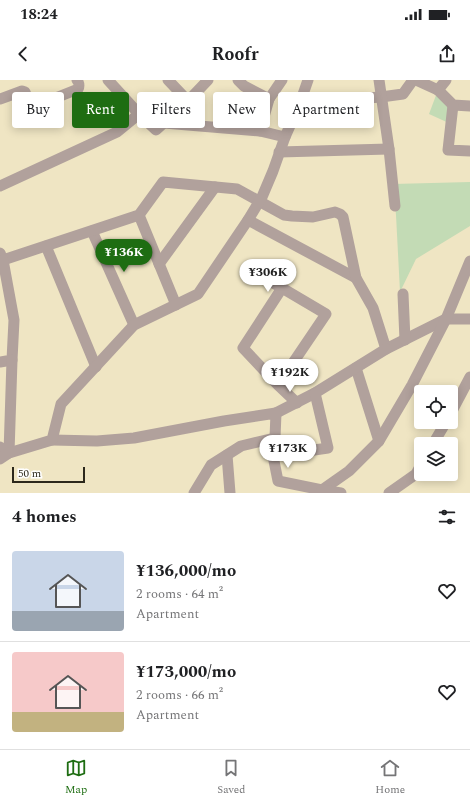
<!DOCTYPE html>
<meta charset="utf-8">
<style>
:root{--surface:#fff;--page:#f6f6f6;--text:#202124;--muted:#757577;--line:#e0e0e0;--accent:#1e6d12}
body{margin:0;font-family:Spectral,serif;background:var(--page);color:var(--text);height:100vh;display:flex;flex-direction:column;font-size:15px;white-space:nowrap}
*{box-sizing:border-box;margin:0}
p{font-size:13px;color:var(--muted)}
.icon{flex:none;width:22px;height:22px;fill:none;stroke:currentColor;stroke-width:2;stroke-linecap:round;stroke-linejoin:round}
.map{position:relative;height:413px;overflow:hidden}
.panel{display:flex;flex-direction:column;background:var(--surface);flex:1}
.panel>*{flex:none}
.hud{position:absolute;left:12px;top:12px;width:446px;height:36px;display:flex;gap:8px}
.fabs{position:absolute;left:414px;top:305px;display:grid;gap:8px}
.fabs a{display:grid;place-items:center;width:44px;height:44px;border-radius:4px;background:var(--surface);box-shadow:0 2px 10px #0003;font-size:20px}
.scale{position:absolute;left:12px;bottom:10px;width:73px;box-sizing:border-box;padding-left:4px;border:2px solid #2c281b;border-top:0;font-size:11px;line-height:14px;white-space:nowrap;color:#2c281b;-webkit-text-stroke:3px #fff;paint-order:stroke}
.price{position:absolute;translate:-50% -34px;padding:0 9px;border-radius:14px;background:#fff;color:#222;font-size:13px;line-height:26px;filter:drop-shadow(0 1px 2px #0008)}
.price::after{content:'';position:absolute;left:50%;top:24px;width:12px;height:9px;margin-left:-6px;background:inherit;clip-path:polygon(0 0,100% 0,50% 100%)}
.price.active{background:var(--accent);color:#fff}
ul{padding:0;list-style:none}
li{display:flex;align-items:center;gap:12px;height:100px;padding:0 12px}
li+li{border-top:1px solid var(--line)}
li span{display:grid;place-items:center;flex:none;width:112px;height:80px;border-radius:4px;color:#555}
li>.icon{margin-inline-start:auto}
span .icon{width:48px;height:48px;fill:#fffc;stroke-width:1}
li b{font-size:17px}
h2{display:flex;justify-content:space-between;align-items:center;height:48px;padding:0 12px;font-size:17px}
.pill{padding:0 14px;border-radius:4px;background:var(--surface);box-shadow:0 2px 10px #0003;font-size:14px;line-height:36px}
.pill.active{background:var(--accent);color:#fff}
.status{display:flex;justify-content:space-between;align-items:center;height:28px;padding:0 20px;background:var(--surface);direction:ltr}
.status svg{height:11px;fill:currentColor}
header{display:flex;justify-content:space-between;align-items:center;height:52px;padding:0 12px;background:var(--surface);font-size:18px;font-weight:700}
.tabs{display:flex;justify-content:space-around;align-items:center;height:56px;border-top:1px solid var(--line);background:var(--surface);font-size:11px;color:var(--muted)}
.tabs a{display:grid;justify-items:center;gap:2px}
.tabs .active{color:var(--accent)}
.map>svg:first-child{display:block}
</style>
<div class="status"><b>18:24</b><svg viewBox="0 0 49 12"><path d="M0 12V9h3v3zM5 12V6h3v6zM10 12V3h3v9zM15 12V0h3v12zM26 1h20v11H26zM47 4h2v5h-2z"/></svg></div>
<header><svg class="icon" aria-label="back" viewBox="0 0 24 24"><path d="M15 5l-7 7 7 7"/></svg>Roofr<svg class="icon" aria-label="share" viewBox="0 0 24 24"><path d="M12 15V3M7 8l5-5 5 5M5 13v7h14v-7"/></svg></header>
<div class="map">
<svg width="470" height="413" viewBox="0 0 470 413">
<rect width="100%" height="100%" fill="#efe5c3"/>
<!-- green -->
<g fill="#c3dbb5">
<polygon points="438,10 453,25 451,44 429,34"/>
<polygon points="470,102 470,146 416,179 400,212 396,135 393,104"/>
</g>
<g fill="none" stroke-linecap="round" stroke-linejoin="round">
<!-- minor -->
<g stroke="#b1a19c" stroke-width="11">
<polyline points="168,0 188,21 208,0"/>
<polyline points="238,0 244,6 269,19"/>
<polyline points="308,0 300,23 381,17 403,14 413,0"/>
<polyline points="379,0 389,69 395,126"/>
<polyline points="416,0 438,10 446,0"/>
<polyline points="438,10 453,25 470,26"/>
<path d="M0 19 22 11 25 12 31 27H33L78 9C80 5 79 3 77 0"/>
<polyline points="453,25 448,70 470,71"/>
<polyline points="139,34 156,50 188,21"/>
<polyline points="164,43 260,51"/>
<polyline points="285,57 300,23"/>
<polyline points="279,72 389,69"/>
<polyline points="0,106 117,52 139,34 108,0"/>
<polyline points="139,135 176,225"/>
<polyline points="248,140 356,198"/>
<polyline points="92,151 134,245"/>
<polyline points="46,166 96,287"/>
<polyline points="0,173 3,180 139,135 163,102 237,109 284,135 292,136 313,137 335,132 340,134 343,137 356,198 373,228 386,269 446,239 470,239"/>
<polyline points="0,182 3,180 14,240 12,280 0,282"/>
<polyline points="159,184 215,107"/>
<polyline points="264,198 282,208"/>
<polyline points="403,214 405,260"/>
<polyline points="356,288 379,361"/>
<polyline points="278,305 326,234 282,208 243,268 278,305 297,323"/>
<polyline points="276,333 315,313"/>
<polyline points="451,333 470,297"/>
<polyline points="52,360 97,361 134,358 224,341 276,333 275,358 272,371 278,401 322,410 349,391 379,361 412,305 446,239 470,181"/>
<polyline points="433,364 446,342"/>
<polyline points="0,367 9,373 12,280"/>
<polyline points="227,375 230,413"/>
<polyline points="273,376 328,368 315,313 386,269"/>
<polyline points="0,379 9,373 52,360 61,324 134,245 198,214 248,140 262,117 273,91 285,57 260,51 269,19 282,0"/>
<polyline points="322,410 341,413"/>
<polyline points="194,413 211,385 241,366 275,358"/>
<polyline points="389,413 416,394 421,385"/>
</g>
</g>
</svg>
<div class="fabs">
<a><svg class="icon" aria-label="locate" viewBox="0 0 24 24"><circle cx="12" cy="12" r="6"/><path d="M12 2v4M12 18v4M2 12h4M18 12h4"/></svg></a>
<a><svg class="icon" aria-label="layers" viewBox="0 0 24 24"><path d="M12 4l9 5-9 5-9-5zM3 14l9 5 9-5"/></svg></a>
</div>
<div class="scale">50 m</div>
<b class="price active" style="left:124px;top:193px">¥136K</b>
<b class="price" style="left:268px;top:213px">¥306K</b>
<b class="price" style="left:290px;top:313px">¥192K</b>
<b class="price" style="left:288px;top:389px">¥173K</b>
<div class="hud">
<a class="pill">Buy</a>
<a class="pill active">Rent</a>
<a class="pill">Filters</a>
<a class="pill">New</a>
<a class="pill">Apartment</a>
</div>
</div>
<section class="panel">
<h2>4 homes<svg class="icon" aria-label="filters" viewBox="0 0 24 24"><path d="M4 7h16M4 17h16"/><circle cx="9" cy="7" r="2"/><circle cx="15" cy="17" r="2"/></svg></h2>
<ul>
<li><span style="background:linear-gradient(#c9d6e8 75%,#9aa5b1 0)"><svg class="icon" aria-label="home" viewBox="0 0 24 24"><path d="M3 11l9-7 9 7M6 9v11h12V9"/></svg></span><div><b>¥136,000/mo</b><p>2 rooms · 64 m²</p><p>Apartment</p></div><svg class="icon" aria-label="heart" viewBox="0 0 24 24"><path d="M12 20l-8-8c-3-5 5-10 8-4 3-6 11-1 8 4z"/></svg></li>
<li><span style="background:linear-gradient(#f6c9c9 75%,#c2b280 0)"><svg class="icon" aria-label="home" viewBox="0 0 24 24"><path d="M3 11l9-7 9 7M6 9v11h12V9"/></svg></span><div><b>¥173,000/mo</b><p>2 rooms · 66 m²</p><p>Apartment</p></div><svg class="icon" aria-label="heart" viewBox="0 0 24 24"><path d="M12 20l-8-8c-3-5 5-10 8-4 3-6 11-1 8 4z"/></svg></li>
</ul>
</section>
<nav class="tabs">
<a class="active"><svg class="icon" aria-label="map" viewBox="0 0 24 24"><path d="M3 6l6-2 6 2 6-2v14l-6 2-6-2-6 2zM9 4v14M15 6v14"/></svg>Map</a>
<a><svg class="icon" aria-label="saved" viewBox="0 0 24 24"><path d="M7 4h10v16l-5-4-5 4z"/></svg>Saved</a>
<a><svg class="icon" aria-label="home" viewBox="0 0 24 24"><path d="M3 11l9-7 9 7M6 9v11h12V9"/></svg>Home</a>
</nav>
